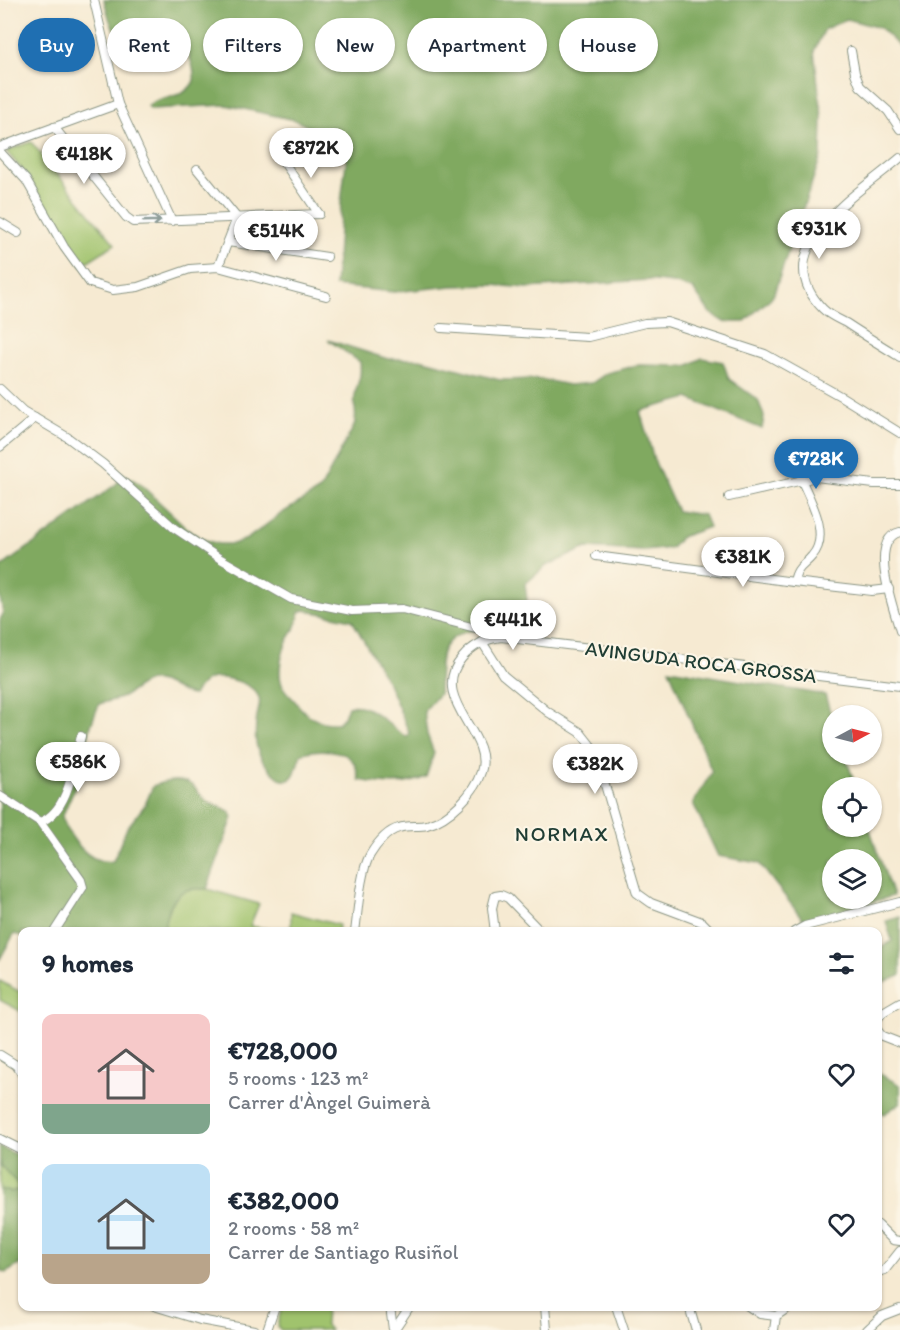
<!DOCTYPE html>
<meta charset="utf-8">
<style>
:root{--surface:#fff;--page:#f2f2f3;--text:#1f2937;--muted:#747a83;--accent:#1f6fb2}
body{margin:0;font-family:Itim,sans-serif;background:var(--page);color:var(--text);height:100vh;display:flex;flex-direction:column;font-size:22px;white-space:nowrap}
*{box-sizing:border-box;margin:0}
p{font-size:20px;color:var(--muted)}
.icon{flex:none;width:33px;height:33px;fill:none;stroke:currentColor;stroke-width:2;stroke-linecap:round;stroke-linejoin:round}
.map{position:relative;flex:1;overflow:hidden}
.drawer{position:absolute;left:18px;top:927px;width:864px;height:384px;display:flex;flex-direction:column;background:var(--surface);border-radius:12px;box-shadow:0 2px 4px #0004}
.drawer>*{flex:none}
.top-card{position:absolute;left:18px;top:18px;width:864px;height:54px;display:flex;gap:12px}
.needle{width:39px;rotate:83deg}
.tools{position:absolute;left:822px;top:705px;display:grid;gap:12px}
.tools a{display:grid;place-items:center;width:60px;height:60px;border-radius:50%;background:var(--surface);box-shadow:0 2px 4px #0004;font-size:30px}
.price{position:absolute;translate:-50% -51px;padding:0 14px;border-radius:21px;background:#fff;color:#222;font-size:20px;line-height:39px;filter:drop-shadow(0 2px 3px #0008)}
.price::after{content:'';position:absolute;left:50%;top:36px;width:18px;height:14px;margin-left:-9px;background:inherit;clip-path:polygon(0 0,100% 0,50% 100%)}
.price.selected{background:var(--accent);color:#fff}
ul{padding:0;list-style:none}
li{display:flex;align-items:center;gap:18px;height:150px;padding:0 24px}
li span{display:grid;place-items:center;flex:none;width:168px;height:120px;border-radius:12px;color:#555}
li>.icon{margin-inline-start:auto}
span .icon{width:72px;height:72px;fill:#fffc;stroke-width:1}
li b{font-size:26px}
h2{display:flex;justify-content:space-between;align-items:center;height:72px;padding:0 24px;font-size:26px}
.pill{padding:0 21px;border-radius:27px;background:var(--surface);box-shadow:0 2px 4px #0004;font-size:21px;line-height:54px}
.pill.selected{background:var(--accent);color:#fff}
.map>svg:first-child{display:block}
</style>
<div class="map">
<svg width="900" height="1330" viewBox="0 0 900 1330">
<rect width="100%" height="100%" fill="#fcf5e5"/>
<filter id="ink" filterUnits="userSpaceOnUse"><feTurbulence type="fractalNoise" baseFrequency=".0167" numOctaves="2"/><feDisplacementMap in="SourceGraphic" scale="12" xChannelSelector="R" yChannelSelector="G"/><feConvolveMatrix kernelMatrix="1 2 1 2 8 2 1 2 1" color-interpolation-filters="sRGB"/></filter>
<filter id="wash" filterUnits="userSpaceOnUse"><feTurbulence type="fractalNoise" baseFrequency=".008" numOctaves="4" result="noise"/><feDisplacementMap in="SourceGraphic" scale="24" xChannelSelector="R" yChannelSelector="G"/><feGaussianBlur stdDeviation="1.35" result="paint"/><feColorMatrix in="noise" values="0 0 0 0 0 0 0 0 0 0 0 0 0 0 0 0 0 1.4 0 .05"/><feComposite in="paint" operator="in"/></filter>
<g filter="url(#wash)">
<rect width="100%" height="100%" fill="#f6ead2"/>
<!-- green -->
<g fill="#a0c36d" stroke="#608050" stroke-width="1.5">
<polygon points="31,142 115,244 82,265 27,176 6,151"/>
<path d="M207 889 259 904 250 926 280 931H166C162 919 173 894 187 890 192 888 201 889 207 889Z"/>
<polygon points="291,912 339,925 338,931 291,931"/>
<polygon points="0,981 22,993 22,1012 0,1000"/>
<polygon points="0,1165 17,1183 19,1189 12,1192 0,1190"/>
<polygon points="282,1307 326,1307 325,1324 330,1330 281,1330 277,1326"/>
</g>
<!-- forest -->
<g fill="#80a960" stroke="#50734a" stroke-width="1.5" fill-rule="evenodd">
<path d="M104 0H900V47L880 28 847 19 825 29 814 51 822 117 821 156 773 296 744 322H724L710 313 693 289 673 283 648 280 527 288 492 285 452 286 394 292 335 286 341 203 346 162 345 142 339 130 334 127 315 130 295 120 226 105 151 109 148 106C159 94 182 101 193 83 200 71 177 26 165 22 149 16 131 33 114 29L110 21Z"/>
<path d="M328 340 388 359H420L500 380 540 379 569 385 592 383 607 373 639 365 687 366 702 358 723 362 729 379 758 400 764 416 762 429 688 398 640 411 654 460 677 511 704 515 709 527 681 537 671 548 644 551 586 548 546 566 525 584 531 630C505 627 460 622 444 648 438 657 440 682 439 694L424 711 427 734 434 753 426 777C403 787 382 784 359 780 358 776 357 769 355 765 347 748 317 748 301 754L294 775 289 780H282C258 762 252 746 257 716 258 711 261 704 259 698 254 683 224 675 210 679 202 681 199 689 193 695 179 694 170 683 157 681 144 679 134 691 123 697 116 700 107 701 99 704L91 725 77 782 62 817C69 837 89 866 113 861L127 828 145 805 153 786C164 781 184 777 194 787 199 792 202 800 210 803 220 808 228 807 233 817L207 889C201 889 192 888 187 890 173 894 162 918 166 931L22 932V936L14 934 0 959V620L3 614 0 596V568L115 485 120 480 121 473 139 483 192 533 205 540 219 544H233L247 539 282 513 320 490 354 426C358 415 353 407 355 396 357 381 362 380 360 362ZM305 610 352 620 388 683 408 730 409 734 407 737C388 728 372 701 348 706L344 717 338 723C321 724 309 719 298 705 294 699 287 694 283 687 276 673 282 651 289 638 295 629 299 623 299 612Z"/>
<path d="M669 669 825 695 832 718V754L845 755 856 787 832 788V826L869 827 893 896 805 922 759 863 718 856 693 803 712 772ZM832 860H872V898H832Z"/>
<polygon points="900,917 900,976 878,984 878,950 892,941 886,921"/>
<polygon points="878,1073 900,1085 900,1103 884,1114 878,1110"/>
<polygon points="0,1147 22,1157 22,1263 6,1273 0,1270 0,1190 12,1192 19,1189 17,1183 0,1165"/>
</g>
</g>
<g filter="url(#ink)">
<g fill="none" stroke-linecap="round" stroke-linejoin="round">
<defs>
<g id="minor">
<polyline points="94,0 118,104 172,221"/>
<polyline points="851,51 855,73 860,86 888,111 900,129"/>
<polyline points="54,127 126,217 133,222 319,214"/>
<polyline points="0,147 118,104"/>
<polyline points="0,152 26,180 64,247 90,283 113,290 138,287 190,269 218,267 326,296"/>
<polyline points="281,158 319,214"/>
<path d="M900 158C861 192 763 248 823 309 829 315 838 319 846 323 864 335 882 346 900 357"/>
<polyline points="197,169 237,218 218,267"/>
<polyline points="0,222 18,233"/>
<polyline points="228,242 327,257"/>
<polyline points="441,328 588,337 645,323 667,322 765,354 842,397 900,433"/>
<polyline points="0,389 23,411 67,437 103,464 174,528 219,558 291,599 352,611 402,609 487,631 490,638"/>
<polyline points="0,447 35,418"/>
<polyline points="729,497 816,477 874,484 900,484"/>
<path d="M900 532C867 540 894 609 900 631"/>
<polyline points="596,556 794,582 872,591 889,589"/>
<path d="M794 582C797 566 803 567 812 556 831 535 810 500 801 479"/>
<polyline points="482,642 503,675 548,712 580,732 595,751 637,893 651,903 702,922 712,932"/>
<polyline points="0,796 40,822 81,880 83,887 54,932"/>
<path d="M40 822C69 812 74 763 81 736"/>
<path d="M355 932C358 911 360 872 370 855 376 845 387 831 399 828 408 825 418 827 427 825 449 819 474 794 481 772 494 734 427 699 462 658 472 646 486 639 501 637L900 686"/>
<polyline points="495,932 492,908 495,896 501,895 508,898 541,932"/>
<polyline points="794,932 805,926 900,902"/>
<polyline points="878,1018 883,1012 900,1002"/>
<polyline points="878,1031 882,1036 900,1043"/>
<polyline points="0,1055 16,1065 22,1074"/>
<polyline points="0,1139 22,1150"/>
<polyline points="878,1225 893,1240 900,1241"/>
<polyline points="878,1272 885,1270 900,1251"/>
<polyline points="154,1306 200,1320 254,1330"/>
<polyline points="390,1306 393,1330"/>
<polyline points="545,1306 547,1330"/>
<polyline points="616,1306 624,1330"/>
<polyline points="689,1306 696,1330"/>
<polyline points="748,1306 760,1314 776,1316"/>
<polyline points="267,1330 275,1306"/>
<polyline points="394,1330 410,1306"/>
<polyline points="774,1330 776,1316 791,1306"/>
<polyline points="867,1330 882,1316 900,1309"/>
</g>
</defs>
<!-- minor casing -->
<use href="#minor" stroke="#8a9483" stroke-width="10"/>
<!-- minor -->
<use href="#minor" stroke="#fff" stroke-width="8"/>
</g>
<!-- one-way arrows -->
<defs><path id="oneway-shaft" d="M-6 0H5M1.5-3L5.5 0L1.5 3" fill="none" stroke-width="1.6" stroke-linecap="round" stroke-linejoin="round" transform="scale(1.5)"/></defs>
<use stroke="#8f9e9a" href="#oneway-shaft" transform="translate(152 221) rotate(-2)"/>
</g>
<g text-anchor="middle" stroke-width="4.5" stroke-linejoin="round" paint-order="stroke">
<!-- street labels -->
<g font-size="20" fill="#1f3d34" stroke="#fcf5e5">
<text transform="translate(701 662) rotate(7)" y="7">AVINGUDA ROCA GROSSA</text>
</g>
<!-- neighbourhood labels -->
<g font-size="21" letter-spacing="1.5" fill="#1f3d34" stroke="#fcf5e5">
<text x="562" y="841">NORMAX</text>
</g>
</g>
</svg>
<div class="tools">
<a><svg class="needle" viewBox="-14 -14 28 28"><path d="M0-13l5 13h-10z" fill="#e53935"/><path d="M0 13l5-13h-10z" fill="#747a83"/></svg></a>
<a><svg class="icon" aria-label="locate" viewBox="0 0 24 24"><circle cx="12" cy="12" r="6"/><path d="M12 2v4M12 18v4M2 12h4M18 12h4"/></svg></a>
<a><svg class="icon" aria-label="layers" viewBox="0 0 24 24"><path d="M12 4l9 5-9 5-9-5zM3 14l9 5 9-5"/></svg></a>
</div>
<b class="price" style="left:311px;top:179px">€872K</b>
<b class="price" style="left:84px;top:185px">€418K</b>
<b class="price" style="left:819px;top:260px">€931K</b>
<b class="price" style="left:276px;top:262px">€514K</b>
<b class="price selected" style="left:816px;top:490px">€728K</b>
<b class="price" style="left:743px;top:588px">€381K</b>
<b class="price" style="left:513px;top:651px">€441K</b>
<b class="price" style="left:78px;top:793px">€586K</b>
<b class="price" style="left:595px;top:795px">€382K</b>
<div class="top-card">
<a class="pill selected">Buy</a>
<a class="pill">Rent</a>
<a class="pill">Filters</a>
<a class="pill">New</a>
<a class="pill">Apartment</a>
<a class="pill">House</a>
</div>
<section class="drawer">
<h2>9 homes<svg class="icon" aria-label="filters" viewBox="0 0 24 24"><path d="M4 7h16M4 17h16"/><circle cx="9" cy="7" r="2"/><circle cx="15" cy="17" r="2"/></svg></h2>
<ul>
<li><span style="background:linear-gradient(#f6c9c9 75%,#7fa58c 0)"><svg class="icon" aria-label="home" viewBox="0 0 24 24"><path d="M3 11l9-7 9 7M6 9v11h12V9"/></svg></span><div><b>€728,000</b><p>5 rooms · 123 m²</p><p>Carrer d'Àngel Guimerà</p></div><svg class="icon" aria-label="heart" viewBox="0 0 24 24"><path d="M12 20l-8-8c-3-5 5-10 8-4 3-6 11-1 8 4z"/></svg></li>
<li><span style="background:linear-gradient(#bfe0f5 75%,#b9a48a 0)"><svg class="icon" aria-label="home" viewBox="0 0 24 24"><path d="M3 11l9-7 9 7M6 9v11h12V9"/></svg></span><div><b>€382,000</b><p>2 rooms · 58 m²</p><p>Carrer de Santiago Rusiñol</p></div><svg class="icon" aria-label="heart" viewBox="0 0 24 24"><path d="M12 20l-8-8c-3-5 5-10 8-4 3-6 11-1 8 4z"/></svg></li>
</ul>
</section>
</div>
